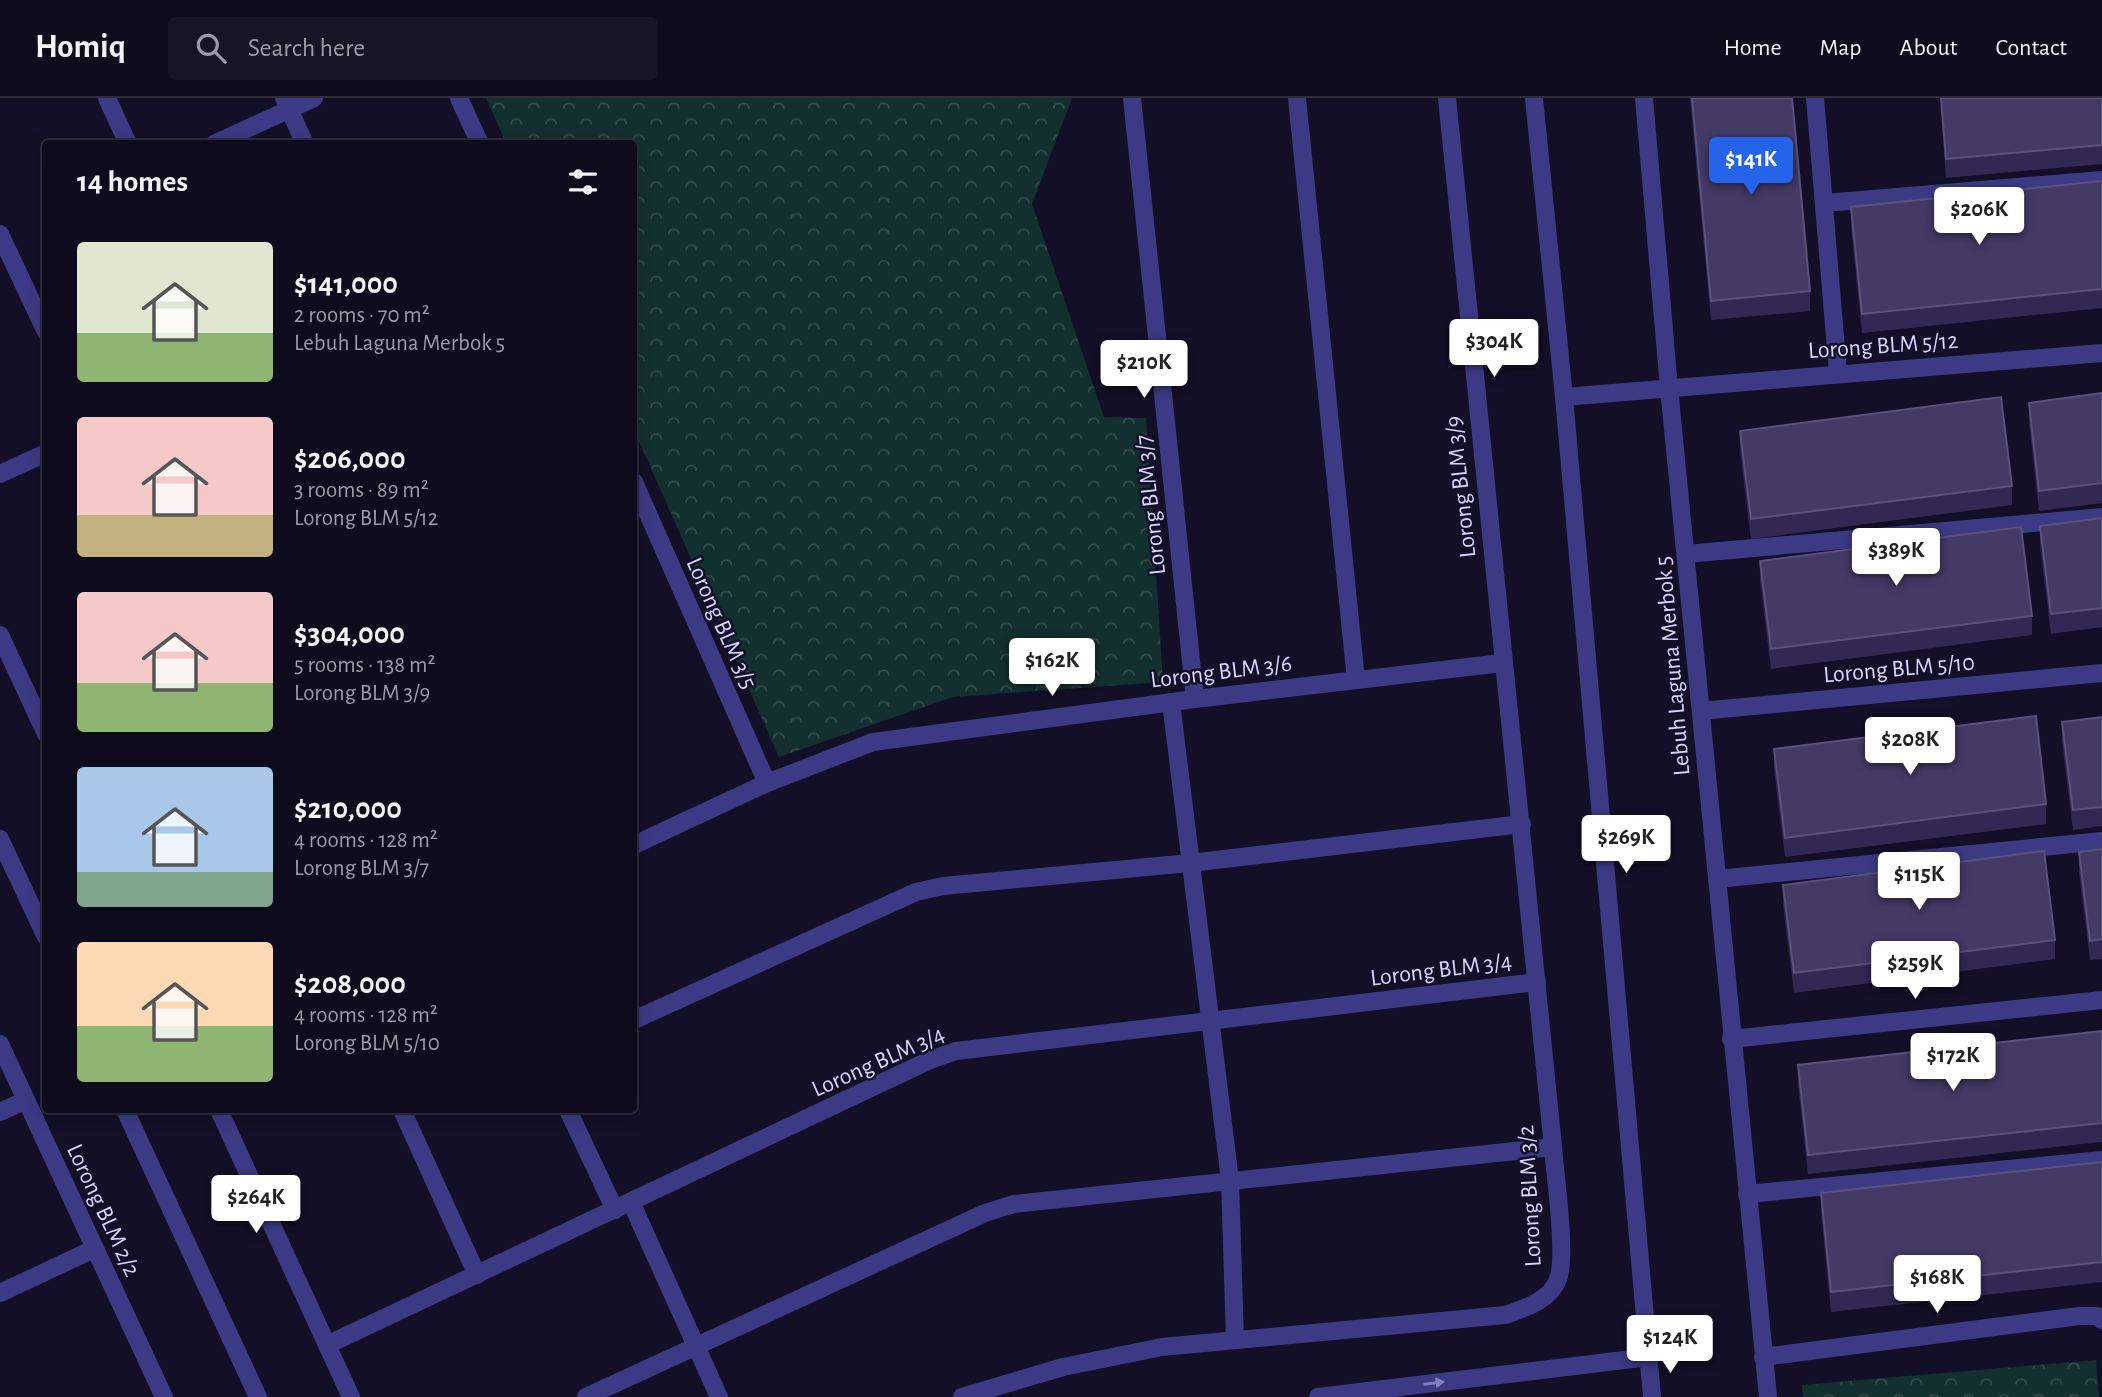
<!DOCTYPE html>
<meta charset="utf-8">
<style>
:root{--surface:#0e0b1c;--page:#171425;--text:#f1f3f6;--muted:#9b9ba3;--line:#2e2b3b;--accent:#2563eb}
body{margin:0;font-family:"Alegreya Sans",sans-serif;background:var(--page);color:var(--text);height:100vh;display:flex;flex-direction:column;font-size:26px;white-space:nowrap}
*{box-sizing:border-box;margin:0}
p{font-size:23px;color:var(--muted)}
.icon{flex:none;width:38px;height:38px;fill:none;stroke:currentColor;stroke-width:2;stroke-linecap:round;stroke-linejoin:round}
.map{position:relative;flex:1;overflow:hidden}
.sheet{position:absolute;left:42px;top:42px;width:595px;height:973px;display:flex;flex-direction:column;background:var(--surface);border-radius:7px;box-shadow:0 4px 18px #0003,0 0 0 2px var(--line)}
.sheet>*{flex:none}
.price{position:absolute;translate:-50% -60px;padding:0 16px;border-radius:7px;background:#fff;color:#222;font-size:23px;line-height:46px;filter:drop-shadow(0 2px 4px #0008)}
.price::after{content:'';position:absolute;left:50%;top:42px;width:21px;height:16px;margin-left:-10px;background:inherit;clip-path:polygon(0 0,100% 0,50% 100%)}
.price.on{background:var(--accent);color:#fff}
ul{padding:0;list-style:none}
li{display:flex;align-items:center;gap:21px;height:175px;padding:0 35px}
li span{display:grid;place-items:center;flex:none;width:196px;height:140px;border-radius:7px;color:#555}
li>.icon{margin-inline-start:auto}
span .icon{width:84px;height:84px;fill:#fffc;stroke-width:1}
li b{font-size:30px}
h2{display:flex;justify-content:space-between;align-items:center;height:84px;padding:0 35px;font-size:30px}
header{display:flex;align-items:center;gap:42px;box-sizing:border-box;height:98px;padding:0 35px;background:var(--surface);border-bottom:2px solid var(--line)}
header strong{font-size:33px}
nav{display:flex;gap:38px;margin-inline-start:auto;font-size:24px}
.search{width:490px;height:63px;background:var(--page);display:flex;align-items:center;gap:18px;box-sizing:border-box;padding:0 24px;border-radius:7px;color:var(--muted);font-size:26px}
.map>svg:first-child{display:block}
</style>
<header>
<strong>Homiq</strong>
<div class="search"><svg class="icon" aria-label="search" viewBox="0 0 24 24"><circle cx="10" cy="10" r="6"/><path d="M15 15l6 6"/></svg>Search here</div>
<nav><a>Home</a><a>Map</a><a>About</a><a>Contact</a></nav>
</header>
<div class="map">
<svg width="2102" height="1299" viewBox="0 0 2102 1299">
<defs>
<pattern id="park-crowns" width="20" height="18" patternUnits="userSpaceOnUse" patternTransform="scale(1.75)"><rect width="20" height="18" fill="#12302f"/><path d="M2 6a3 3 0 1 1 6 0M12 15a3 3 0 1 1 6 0" fill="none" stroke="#344d4e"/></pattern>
</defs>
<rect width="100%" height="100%" fill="#130f26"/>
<!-- park -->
<g fill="url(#park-crowns)">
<polygon points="486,0 1072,0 1032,106 1104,319 1146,320 1163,584 953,599 779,659 634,332 634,46 506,45"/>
<polygon points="2096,1262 2099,1299 1803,1299 1802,1287"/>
</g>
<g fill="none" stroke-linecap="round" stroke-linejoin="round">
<!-- service -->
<g stroke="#3d3a85" stroke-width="18">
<polyline points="284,0 305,46"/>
<polyline points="1297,0 1356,582"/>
<polyline points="1815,0 1838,275"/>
<polyline points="214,46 314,0"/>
<polyline points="1825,105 2102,82"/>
<polyline points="0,136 46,234"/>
<polyline points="1686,456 2102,419"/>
<polyline points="1171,604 1230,1082 1235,1242"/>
<polyline points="1717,781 2102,743"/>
<polyline points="634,922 916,794 943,788 1190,765 1522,726"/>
<polyline points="402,1012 477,1177"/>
<polyline points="1747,1096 2102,1062"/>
<polyline points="631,1104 719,1299"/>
<polyline points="0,1195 94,1151"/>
<polyline points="586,1299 985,1115 1014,1106 1553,1049"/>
</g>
<!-- minor -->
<g stroke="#3d3a85" stroke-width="18">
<polyline points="107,0 128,46"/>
<polyline points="459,0 480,46"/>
<polyline points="1132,0 1195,601"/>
<polyline points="1644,0 1669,290 1768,1299"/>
<polyline points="1564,299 2102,255"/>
<polyline points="0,376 46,355"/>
<polyline points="634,384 767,685"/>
<polyline points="0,537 46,636"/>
<polyline points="1701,613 2102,575"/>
<polyline points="0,741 46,839"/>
<polyline points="634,747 767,685 873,644 1195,601 1502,565"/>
<polyline points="1731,941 2102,902"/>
<polyline points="0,946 164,1299"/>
<polyline points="125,1012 258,1299"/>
<polyline points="219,1012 351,1299"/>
<polyline points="568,1012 615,1112"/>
<polyline points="0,1014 26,1002"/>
<polyline points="327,1247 930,962 956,953 1537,884"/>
<polyline points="1763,1259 2079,1218 2097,1218 2102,1222"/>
<path d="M962 1299 1063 1269 1162 1249 1505 1217C1525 1210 1550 1203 1558 1181 1567 1157 1555 1078 1553 1049L1447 0"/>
</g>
<!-- tertiary -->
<g stroke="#3d3a85" stroke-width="18">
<polyline points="1534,0 1564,299 1652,1299"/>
<polyline points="1318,1299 1649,1259"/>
</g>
</g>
<!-- wall -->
<g fill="#312854">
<polygon points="1690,0 1792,0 1810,193 1810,213 1711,222"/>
<polygon points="1940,0 2102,0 2102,66 1946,80"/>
<polygon points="2102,83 2102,210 1862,235 1851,128 1851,109"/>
<polygon points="2102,295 2102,405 2039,413 2029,324 2029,305"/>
<polygon points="1740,333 2012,388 2012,407 1751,441 1740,352"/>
<polygon points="2102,420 2102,529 2051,536 2040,447 2040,428"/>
<polygon points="1760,463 2032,518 2032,537 1771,571 1760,482"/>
<polygon points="2102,619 2102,728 2073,732 2062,643 2062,624"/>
<polygon points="1774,651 2046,706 2046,726 1785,759 1774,671"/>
<polygon points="2102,751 2102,861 2090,862 2079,774 2079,754"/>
<polygon points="1783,787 2055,842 2055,861 1794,895 1783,806"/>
<polygon points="2102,933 2102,1044 1808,1076 1798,986 1798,967"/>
<polygon points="2102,1064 2102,1184 1831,1214 1821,1114 1821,1095"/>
</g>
<!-- building -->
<g fill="#433a66" stroke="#5a527e" stroke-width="2">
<polygon points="1692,0 1792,0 1810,193 1711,203"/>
<polygon points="1941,0 2102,0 2102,47 1946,61"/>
<polygon points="2102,83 2102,191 1862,216 1851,109"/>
<polygon points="2102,295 2102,385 2039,393 2029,305"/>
<polygon points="2001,299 2012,388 1751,421 1740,333"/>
<polygon points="2102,420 2102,510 2051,516 2040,428"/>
<polygon points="2021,429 2032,518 1771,551 1760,463"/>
<polygon points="2036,618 2046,706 1785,740 1774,651"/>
<polygon points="2102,619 2102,709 2073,712 2062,624"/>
<polygon points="2102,751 2102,841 2090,843 2079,754"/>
<polygon points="2044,753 2055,842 1794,875 1783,787"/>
<polygon points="2102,933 2102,1025 1808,1057 1798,967"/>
<polygon points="2102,1064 2102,1164 1831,1194 1821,1095"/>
</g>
<!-- one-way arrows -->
<defs><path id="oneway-solid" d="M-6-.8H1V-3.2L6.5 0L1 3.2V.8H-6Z" transform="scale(1.75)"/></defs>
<use fill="#837fbc" href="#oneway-solid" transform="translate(1434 1285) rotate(-7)"/>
<g text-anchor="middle" stroke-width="5" stroke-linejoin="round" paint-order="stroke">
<!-- street labels -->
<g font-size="24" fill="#d9d4ff" stroke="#130f26">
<text transform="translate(1883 247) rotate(-4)" y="8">Lorong BLM 5/12</text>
<text transform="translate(1460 389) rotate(-96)" y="8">Lorong BLM 3/9</text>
<text transform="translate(1150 407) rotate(-96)" y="8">Lorong BLM 3/7</text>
<text transform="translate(722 525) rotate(66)" y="8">Lorong BLM 3/5</text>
<text transform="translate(1672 568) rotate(-95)" y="8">Lebuh Laguna Merbok 5</text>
<text transform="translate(1899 570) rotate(-5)" y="8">Lorong BLM 5/10</text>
<text transform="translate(1221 573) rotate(-7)" y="8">Lorong BLM 3/6</text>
<text transform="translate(1441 871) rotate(-7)" y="8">Lorong BLM 3/4</text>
<text transform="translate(878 963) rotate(-24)" y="8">Lorong BLM 3/4</text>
<text transform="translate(1529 1098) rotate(-93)" y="8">Lorong BLM 3/2</text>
<text transform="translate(104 1112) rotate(65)" y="8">Lorong BLM 2/2</text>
</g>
</g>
</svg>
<b class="price on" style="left:1751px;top:99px">$141K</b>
<b class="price" style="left:1979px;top:149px">$206K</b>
<b class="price" style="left:1494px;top:281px">$304K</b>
<b class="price" style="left:1144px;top:302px">$210K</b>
<b class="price" style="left:1896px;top:490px">$389K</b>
<b class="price" style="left:1052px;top:600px">$162K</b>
<b class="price" style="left:1910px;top:679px">$208K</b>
<b class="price" style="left:1626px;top:777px">$269K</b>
<b class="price" style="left:1919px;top:814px">$115K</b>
<b class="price" style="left:1915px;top:903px">$259K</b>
<b class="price" style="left:1953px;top:995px">$172K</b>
<b class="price" style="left:256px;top:1137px">$264K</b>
<b class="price" style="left:1937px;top:1217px">$168K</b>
<b class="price" style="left:1670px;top:1277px">$124K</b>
<section class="sheet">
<h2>14 homes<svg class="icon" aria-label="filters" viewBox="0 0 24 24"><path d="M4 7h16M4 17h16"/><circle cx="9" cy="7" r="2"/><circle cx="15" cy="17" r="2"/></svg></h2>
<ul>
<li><span style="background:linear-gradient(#dfe7d0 65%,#8fb573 0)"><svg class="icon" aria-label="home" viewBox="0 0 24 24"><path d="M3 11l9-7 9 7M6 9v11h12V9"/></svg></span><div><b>$141,000</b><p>2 rooms · 70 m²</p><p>Lebuh Laguna Merbok 5</p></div></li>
<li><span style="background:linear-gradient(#f6c9c9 70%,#c2b280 0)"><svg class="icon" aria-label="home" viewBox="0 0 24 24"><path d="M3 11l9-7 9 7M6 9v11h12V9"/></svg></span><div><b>$206,000</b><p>3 rooms · 89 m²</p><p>Lorong BLM 5/12</p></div></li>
<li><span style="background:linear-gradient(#f6c9c9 65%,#8fb573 0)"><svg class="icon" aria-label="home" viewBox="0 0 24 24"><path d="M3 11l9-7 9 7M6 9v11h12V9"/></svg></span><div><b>$304,000</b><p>5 rooms · 138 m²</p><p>Lorong BLM 3/9</p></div></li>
<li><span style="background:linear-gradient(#a9c7e8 75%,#7fa58c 0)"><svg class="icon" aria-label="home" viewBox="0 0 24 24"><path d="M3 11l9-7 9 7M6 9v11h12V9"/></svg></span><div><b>$210,000</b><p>4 rooms · 128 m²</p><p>Lorong BLM 3/7</p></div></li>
<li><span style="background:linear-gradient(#ffd9b3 60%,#8fb573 0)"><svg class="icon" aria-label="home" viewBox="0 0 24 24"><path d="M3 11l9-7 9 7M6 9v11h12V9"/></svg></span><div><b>$208,000</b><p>4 rooms · 128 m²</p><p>Lorong BLM 5/10</p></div></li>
</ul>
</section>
</div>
